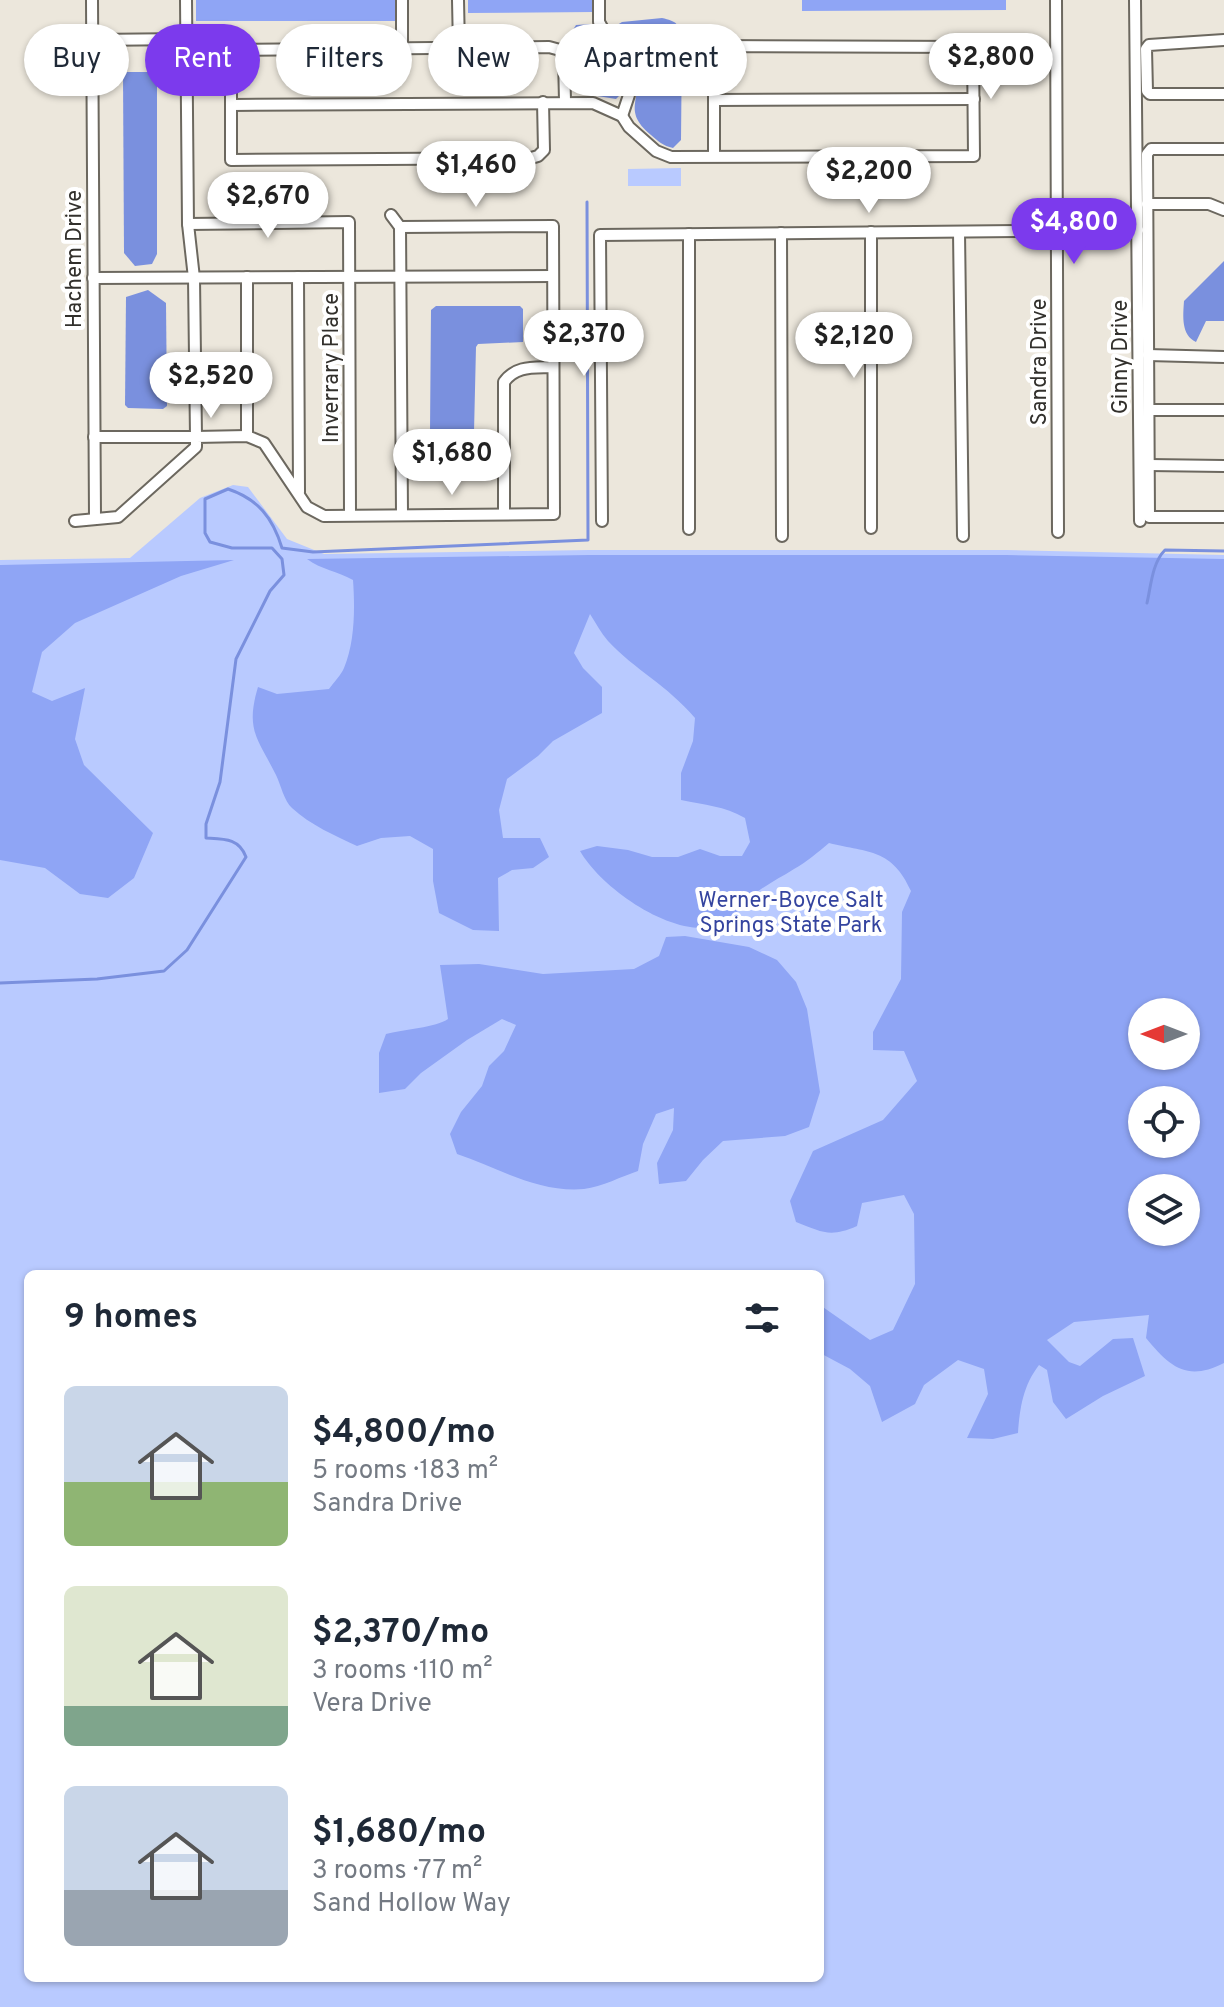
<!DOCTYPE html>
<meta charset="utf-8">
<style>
:root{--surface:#fff;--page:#f2f2f3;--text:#1f2937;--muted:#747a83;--accent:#7c3aed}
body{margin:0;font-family:Overpass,sans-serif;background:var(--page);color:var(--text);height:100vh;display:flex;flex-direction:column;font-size:30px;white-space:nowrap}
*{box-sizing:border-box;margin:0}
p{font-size:26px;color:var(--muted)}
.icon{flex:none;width:44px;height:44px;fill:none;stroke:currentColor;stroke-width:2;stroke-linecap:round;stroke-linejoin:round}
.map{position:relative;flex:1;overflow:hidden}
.drawer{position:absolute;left:24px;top:1270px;width:800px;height:712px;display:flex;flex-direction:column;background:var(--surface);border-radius:12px;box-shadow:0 2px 6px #0004}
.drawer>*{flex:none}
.hud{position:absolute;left:24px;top:24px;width:800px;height:72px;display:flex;gap:16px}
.needle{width:52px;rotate:270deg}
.tools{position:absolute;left:1128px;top:998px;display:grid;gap:16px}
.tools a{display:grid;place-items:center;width:72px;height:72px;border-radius:50%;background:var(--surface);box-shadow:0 2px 6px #0004;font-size:40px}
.price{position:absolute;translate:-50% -68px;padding:0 18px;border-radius:28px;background:#fff;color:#222;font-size:26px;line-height:52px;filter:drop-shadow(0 2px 4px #0008)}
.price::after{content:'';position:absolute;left:50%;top:48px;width:24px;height:18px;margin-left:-12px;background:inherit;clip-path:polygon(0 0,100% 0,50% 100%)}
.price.on{background:var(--accent);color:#fff}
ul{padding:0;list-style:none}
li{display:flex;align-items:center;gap:24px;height:200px;padding:0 40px}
li span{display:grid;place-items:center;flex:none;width:224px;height:160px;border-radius:12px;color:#555}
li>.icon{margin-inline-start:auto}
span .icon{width:96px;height:96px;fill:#fffc;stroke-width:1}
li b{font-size:34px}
h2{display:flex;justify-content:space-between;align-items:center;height:96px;padding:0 40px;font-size:34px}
.chip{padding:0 28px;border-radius:36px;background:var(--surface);box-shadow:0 2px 6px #0004;font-size:28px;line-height:72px}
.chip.on{background:var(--accent);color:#fff}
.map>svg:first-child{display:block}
</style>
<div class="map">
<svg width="1224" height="2007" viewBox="0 0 1224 2007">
<rect width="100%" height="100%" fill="#ece7dc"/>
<!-- green -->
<g fill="#b9caff" fill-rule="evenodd">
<polygon points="681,168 681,186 628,186 628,169"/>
<path d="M233 485 248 487 287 539 324 554 589 550H1006L1224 555V2007H0V560L130 558 200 498ZM1142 1012H1186V1056H1142ZM1142 1100H1186V1144H1142ZM1142 1188H1186V1232H1142ZM28 1274H820V1978H28Z"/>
</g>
<!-- forest -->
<g fill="#8fa5f5" fill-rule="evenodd">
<rect x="196" y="0" width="201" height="21"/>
<polygon points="468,0 594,0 594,12 468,13"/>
<polygon points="802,0 1006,0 1006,10 802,11"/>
<path d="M589 555H1006L1224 559V1363C1187 1382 1170 1367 1146 1338L1149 1315 1074 1322 1047 1340 1069 1362 1080 1366 1113 1339 1133 1338 1145 1376 1103 1396 1066 1419 1053 1402 1047 1370 1039 1365C1023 1386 1020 1407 1018 1433L993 1439 967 1438 988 1394 984 1369 958 1360 924 1385 915 1404 882 1422 870 1386 850 1369 820 1353V1305L870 1340 893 1330 915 1284 914 1214 904 1195 862 1203 857 1226C830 1238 822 1232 796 1222L790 1201 813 1151 883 1120 917 1081 904 1051 873 1050V1032L901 979 902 912 911 891C892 849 870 853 829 843 818 852 807 862 794 869 780 878 765 885 752 896 743 904 732 920 720 925 675 941 601 888 580 851L597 846 628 850 652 857H678L700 849 720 856H742L750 842 745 818C724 806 705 805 681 800V773L693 741 695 718C667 685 635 670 608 641 601 633 596 623 590 614L574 653 583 668 602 687V713L553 741 538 756 507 779 499 810 503 838H540L549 857 533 868 512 870 498 878 499 931 473 930 439 913 433 881V849L410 836 381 838 357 846C336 836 310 825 292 808 284 801 281 785 276 775 258 739 245 730 258 687L277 694 329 689C334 682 341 675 344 668 355 642 355 608 353 580 337 571 322 570 307 559ZM1142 1012H1186V1056H1142ZM1142 1100H1186V1144H1142ZM1186 1188V1232H1142V1188Z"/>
<polygon points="234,560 181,576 75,623 42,652 32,692 52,701 85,688 75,739 84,765 153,833 134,878 108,898 80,894 45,868 0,860 0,565"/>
<path d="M685 936 749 947 777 960 796 982 807 1009 820 1092 809 1127 785 1136 723 1141 703 1160 686 1181 659 1184 657 1163 673 1130 674 1108 656 1114 643 1144 638 1171C622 1176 602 1187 584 1189 539 1193 498 1168 457 1154L450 1134 461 1112 482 1086 489 1066 504 1051 516 1025 502 1019 467 1040 421 1073 405 1089 379 1093V1053L386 1034C402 1030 437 1027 448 1019L440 965 479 964 543 974 634 969 659 956 666 937Z"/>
</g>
<!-- water -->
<g fill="#7a90de">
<path d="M662 18C676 21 680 24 682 38L681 140 673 148C663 146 658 141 651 135 620 109 645 99 635 66 631 52 616 42 614 27L622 22Z"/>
<path d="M592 24 620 76V95L616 99 579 93C566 80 565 39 576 25Z"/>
<polygon points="127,72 150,72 157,76 157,254 152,264 135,266 124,253 123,75"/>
<path d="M1224 261V321H1206L1196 342C1181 335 1183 316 1184 301Z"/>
<polygon points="148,290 166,303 167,406 163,409 128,408 125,405 126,297"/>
<polygon points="436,306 520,306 523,309 523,342 478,344 476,347 474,432 471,434 433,434 430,431 431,310"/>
</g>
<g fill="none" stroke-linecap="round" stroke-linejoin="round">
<!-- stream -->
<g stroke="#7a90de" stroke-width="3">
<path d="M1147 603C1151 586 1152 563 1165 550L1224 551"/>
<path d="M0 983 97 979 164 971 187 950 246 857C239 838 224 839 206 838V824L220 782 236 659 270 591 284 575 282 559 272 548H232L210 542 205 533V499L228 489C258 499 273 518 282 548L313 552 588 540 587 202"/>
</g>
<defs>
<g id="minor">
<polyline points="92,0 95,518"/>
<polyline points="402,0 402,48"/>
<polyline points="458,0 459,48"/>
<polyline points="599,0 599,22 627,71 630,83 629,95 622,116"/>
<polyline points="1056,0 1058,532"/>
<polyline points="1135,0 1140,521"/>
<polyline points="92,40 187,39"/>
<polyline points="1224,40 1149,45 1146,49 1147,91 1150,94 1224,94"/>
<polyline points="714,100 974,99"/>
<polyline points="543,102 544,150 538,156 531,158 231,160 231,50 549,47 560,50 564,58 565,101"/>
<polyline points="231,105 593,103 622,116 629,127 656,151 671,157 974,156 973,47 714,46 714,157"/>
<polyline points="1224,149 1151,149 1147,154 1149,517 1224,517"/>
<polyline points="1147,204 1209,204 1224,210"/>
<polyline points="391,215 400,227 402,514"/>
<polyline points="188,224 349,222 350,514"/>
<polyline points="959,232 963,536"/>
<polyline points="781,233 782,536"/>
<polyline points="247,277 247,436"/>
<polyline points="298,277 299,492"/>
<polyline points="93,278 553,276"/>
<polyline points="1148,355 1224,357"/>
<polyline points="1149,410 1224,410"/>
<polyline points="94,437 196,437 194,278 188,224 186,0"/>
<polyline points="402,464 503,463"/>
<polyline points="1149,465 1224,466"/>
<path d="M504 514V382C516 365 534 368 553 367"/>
<polyline points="75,521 118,517 196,447 196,437 247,436 264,443 307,507 324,516 554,514 553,226 400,227"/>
<polyline points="602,521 600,235 1138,230"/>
<polyline points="871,528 871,232"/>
<polyline points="689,529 689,234"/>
</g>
</defs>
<!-- minor casing -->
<use href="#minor" stroke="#6c685f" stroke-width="14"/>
<!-- minor -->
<use href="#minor" stroke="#fff" stroke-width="10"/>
</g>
<g text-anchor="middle" stroke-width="8" stroke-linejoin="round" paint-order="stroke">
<!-- street labels -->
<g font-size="22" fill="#32302c" stroke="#fff">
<text transform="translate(73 259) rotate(-90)" y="8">Hachem Drive</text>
<text transform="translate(1119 357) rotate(-90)" y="8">Ginny Drive</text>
<text transform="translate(1038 362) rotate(-90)" y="8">Sandra Drive</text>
<text transform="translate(330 368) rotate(-90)" y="8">Inverrary Place</text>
</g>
<!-- park labels -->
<g font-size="22" fill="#34449f" stroke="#fff">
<text x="791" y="907">Werner-Boyce Salt<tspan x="791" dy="25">Springs State Park</tspan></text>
</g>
</g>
</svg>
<div class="tools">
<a><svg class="needle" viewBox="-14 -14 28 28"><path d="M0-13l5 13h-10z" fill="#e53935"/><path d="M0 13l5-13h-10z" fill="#747a83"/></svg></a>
<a><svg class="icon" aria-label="locate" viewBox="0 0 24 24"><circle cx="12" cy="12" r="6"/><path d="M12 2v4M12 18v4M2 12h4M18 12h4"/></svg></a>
<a><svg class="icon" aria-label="layers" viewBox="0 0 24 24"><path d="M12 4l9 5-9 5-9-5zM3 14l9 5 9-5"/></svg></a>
</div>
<b class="price" style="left:991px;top:101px">$2,800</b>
<b class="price" style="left:476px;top:209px">$1,460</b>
<b class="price" style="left:869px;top:215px">$2,200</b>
<b class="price" style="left:268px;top:240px">$2,670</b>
<b class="price on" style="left:1074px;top:266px">$4,800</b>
<b class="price" style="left:584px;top:378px">$2,370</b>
<b class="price" style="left:854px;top:380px">$2,120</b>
<b class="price" style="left:211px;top:420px">$2,520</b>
<b class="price" style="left:452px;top:497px">$1,680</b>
<div class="hud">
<a class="chip">Buy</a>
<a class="chip on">Rent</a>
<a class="chip">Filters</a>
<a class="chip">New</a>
<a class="chip">Apartment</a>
</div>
<section class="drawer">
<h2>9 homes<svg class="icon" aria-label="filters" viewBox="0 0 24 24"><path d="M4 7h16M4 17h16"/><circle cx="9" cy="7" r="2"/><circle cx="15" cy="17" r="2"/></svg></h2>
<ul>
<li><span style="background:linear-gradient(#c9d6e8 60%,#8fb573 0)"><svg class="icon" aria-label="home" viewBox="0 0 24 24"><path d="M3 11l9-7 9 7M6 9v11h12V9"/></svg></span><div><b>$4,800/mo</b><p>5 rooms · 183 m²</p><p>Sandra Drive</p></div></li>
<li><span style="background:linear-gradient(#dfe7d0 75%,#7fa58c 0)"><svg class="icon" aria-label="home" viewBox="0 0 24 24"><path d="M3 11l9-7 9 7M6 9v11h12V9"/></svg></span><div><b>$2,370/mo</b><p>3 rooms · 110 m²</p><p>Vera Drive</p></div></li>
<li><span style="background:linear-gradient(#c9d6e8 65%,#9aa5b1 0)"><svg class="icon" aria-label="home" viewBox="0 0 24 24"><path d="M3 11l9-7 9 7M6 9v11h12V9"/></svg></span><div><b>$1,680/mo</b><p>3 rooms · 77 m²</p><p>Sand Hollow Way</p></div></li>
</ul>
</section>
</div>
